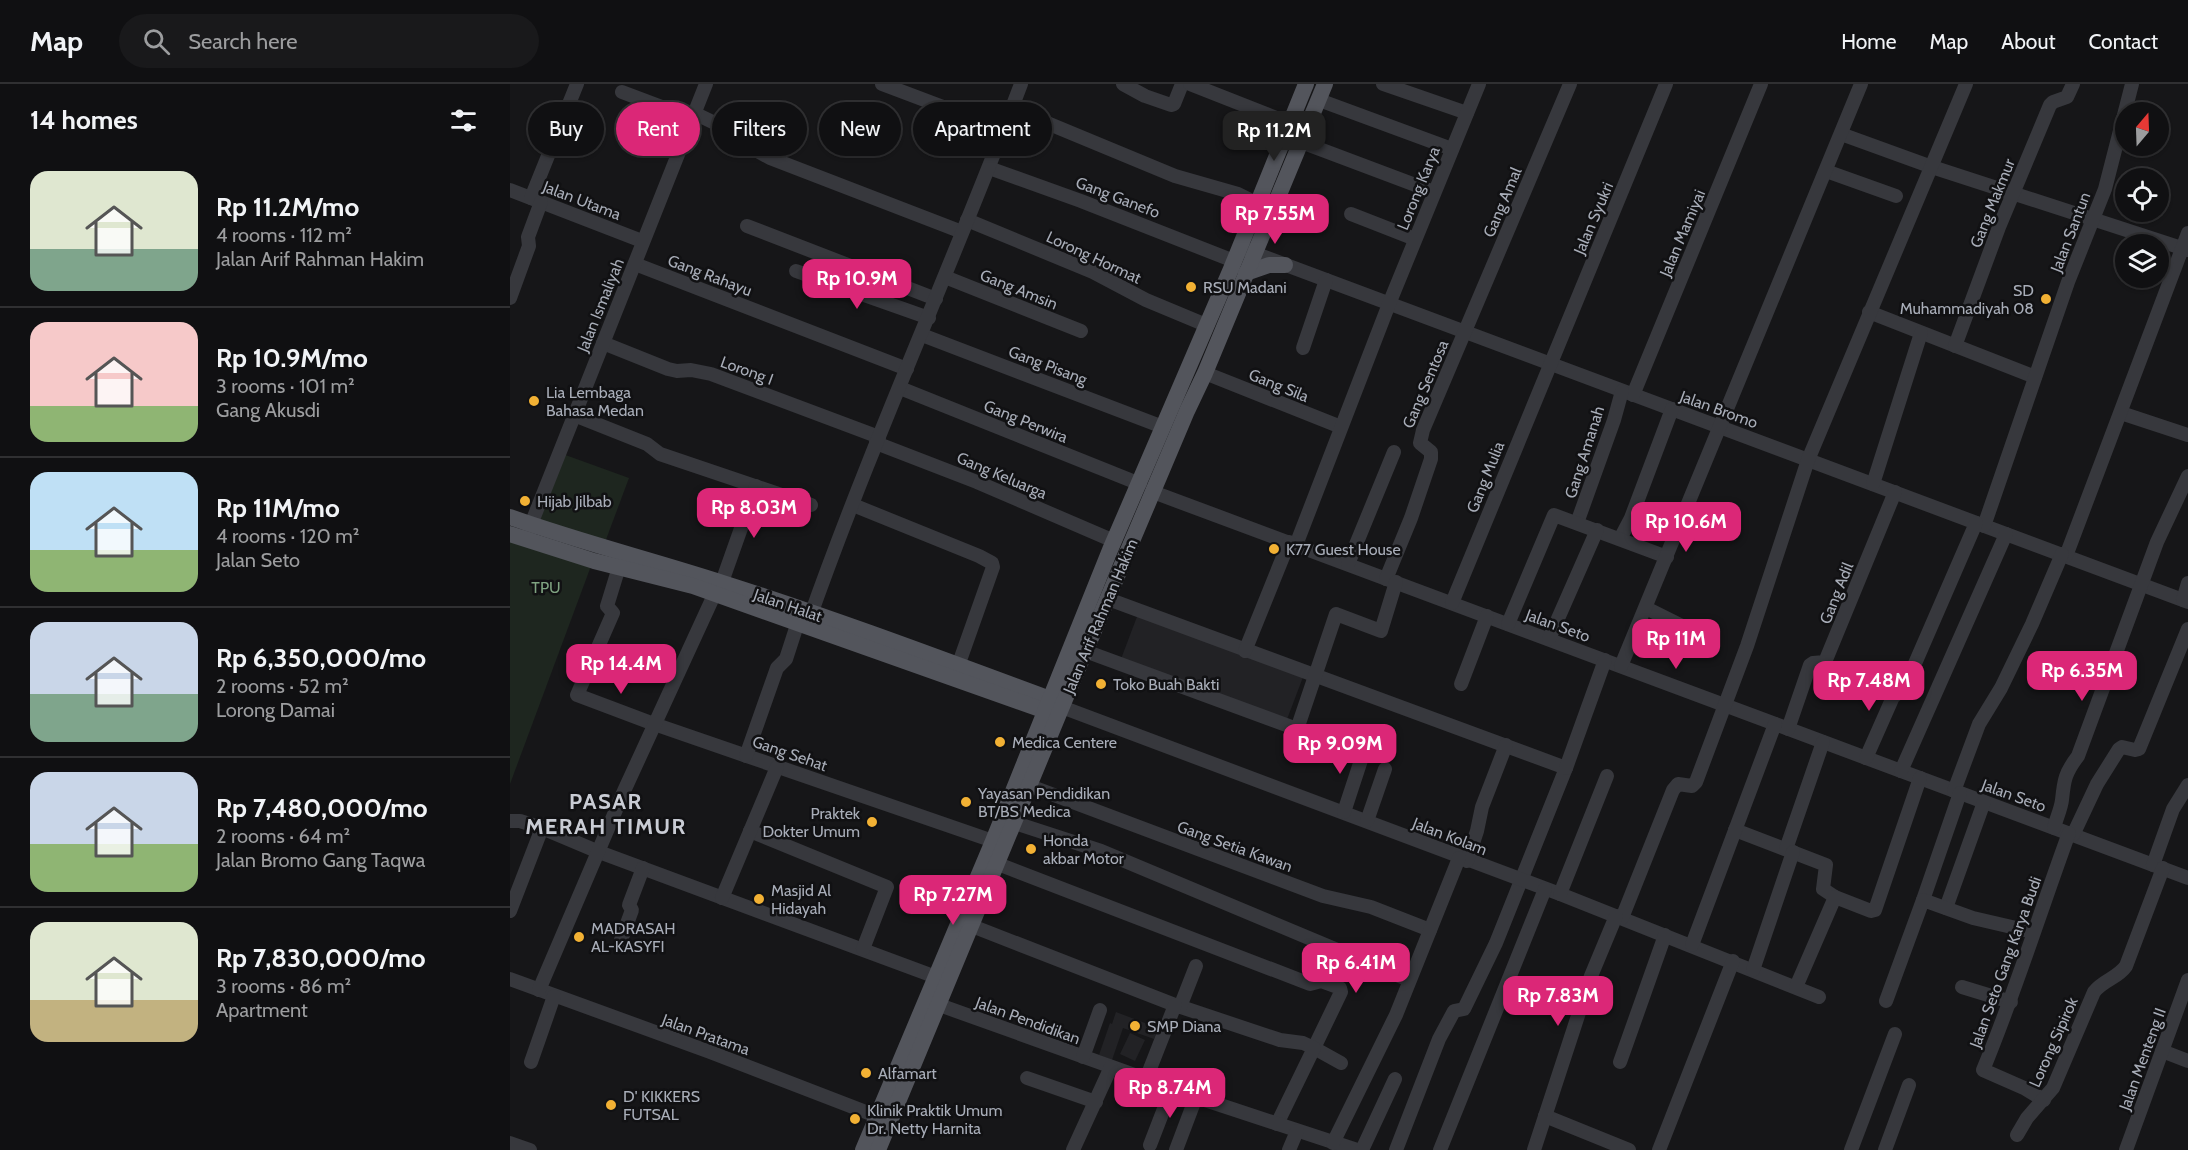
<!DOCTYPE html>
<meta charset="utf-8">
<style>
:root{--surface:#101012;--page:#19191b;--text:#f1f3f6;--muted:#9c9d9f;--line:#303032;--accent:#db2777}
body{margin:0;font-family:Cabin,sans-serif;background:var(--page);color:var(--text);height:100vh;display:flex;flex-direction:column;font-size:22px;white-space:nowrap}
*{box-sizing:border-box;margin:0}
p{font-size:20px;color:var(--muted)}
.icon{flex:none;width:33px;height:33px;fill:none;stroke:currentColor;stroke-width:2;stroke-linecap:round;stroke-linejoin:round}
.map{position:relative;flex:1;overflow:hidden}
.sheet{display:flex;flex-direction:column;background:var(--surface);width:510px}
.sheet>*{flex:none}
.banner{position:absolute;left:18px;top:18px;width:570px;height:54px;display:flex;gap:12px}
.needle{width:39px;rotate:19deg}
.fabs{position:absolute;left:1605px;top:18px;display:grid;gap:12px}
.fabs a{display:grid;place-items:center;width:54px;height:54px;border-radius:50%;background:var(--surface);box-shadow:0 2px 4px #0004,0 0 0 2px var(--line);font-size:30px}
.price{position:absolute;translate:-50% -51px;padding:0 14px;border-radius:12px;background:var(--accent);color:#fff;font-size:20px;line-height:39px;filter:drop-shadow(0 2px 3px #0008)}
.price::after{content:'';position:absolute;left:50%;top:36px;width:18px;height:14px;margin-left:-9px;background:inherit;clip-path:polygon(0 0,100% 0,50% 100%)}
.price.current{background:#222;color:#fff}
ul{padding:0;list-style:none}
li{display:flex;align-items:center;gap:18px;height:150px;padding:0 30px}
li+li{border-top:2px solid var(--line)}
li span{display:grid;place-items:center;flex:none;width:168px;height:120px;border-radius:18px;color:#555}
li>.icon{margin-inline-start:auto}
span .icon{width:72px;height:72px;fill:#fffc;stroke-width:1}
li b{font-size:26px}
h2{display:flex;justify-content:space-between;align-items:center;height:72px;padding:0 30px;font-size:26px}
.tag{padding:0 21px;border-radius:27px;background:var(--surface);box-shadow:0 2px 4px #0004,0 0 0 2px var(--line);font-size:21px;line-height:54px}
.tag.current{background:var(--accent);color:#fff}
header{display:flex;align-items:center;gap:36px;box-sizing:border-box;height:84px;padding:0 30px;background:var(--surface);border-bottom:2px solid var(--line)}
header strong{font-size:28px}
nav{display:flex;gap:33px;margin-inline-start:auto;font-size:21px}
.search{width:420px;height:54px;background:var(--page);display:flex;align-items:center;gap:15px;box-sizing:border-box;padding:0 21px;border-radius:33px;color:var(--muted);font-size:22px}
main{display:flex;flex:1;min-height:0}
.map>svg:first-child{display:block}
</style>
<header>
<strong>Map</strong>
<div class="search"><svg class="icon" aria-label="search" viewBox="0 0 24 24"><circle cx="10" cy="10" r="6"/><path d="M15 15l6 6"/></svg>Search here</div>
<nav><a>Home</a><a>Map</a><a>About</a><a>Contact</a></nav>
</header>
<main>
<section class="sheet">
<h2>14 homes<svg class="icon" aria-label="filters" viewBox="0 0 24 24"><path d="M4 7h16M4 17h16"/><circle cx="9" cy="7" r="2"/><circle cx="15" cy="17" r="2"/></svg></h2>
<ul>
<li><span style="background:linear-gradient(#dfe7d0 65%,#7fa58c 0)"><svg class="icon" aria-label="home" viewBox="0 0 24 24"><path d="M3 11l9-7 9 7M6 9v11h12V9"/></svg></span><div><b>Rp 11.2M/mo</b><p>4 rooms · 112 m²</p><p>Jalan Arif Rahman Hakim</p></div></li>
<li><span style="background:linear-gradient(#f6c9c9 70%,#8fb573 0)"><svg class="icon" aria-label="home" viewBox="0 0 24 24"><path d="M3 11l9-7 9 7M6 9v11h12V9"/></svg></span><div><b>Rp 10.9M/mo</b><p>3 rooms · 101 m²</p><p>Gang Akusdi</p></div></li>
<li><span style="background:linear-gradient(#bfe0f5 65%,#8fb573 0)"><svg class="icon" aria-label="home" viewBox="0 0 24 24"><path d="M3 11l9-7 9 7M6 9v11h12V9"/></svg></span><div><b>Rp 11M/mo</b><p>4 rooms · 120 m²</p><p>Jalan Seto</p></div></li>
<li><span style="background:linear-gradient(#c9d6e8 60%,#7fa58c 0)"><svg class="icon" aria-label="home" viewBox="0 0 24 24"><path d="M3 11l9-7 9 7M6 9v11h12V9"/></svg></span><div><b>Rp 6,350,000/mo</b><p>2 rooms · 52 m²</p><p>Lorong Damai</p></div></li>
<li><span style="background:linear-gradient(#c9d6e8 60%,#8fb573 0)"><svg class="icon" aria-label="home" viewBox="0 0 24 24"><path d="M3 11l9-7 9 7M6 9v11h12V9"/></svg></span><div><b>Rp 7,480,000/mo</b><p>2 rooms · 64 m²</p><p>Jalan Bromo Gang Taqwa</p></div></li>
<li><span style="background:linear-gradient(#dfe7d0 65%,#c2b280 0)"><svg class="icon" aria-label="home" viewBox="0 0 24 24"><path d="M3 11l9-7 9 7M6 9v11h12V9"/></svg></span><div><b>Rp 7,830,000/mo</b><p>3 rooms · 86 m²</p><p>Apartment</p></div></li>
</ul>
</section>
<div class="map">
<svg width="1678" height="1066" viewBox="0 0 1678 1066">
<rect width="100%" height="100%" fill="#161618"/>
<!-- built -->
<g fill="#222225">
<polygon points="628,530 793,593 776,638 611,575"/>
<polygon points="606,928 648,944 644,955 613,944 602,976 589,971 600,939 602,940"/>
<polygon points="620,949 635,956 625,977 610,970"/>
</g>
<!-- green -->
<g fill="#1e261f">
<polygon points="50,369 119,394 94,461 25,436"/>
<polygon points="0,452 81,482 0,700"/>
</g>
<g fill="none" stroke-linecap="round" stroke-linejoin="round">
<!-- minor -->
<g stroke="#37383d" stroke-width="14">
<polyline points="372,0 494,46"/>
<polyline points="613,0 635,12 661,21 664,20 672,0"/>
<polyline points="680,0 779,39"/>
<polyline points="873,0 957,29"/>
<polyline points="112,8 181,34"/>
<polyline points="809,16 942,65"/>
<polyline points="501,24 665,92 728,110 746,119"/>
<polyline points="184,29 215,44 226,55 260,74 452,148"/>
<polyline points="1331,50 1422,83 1678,166"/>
<polyline points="791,58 924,108"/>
<polyline points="479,84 571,117 724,177"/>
<polyline points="1316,87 1386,112"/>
<polyline points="0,106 132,157"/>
<polyline points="21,114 67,0"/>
<polyline points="841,130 905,155"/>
<polyline points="457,136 583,188 636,216 696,241"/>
<polyline points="237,142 426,215"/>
<polyline points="736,166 1678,518"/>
<polyline points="125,180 397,285"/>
<polyline points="286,187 419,234"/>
<polyline points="435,193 571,247"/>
<polyline points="0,214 19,162 18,153 31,118"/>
<polyline points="1359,228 1525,293"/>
<polyline points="412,251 653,343"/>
<polyline points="93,259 158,285 167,287 181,286 201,290 369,353"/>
<polyline points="1445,262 1489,143 1540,21 1543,18 1557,13 1563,0"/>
<polyline points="793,264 816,196"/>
<polyline points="695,289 831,343"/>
<polyline points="390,304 630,400"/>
<polyline points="1123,311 1251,0"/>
<polyline points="1611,329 1678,351"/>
<polyline points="64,331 137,360 150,370 301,421"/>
<polyline points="366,359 467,398 604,457"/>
<polyline points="1363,400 1411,249"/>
<polyline points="643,408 1678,794"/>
<polyline points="343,421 469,472 482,479 483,483 448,582"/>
<polyline points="1067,439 1104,336 1112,307"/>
<polyline points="1474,442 1558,198 1595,105 1622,0"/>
<polyline points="18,448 196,0"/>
<polyline points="1110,455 1121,434 1162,325"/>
<polyline points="786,461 879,220 969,0"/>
<polyline points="1556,472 1678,149"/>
<polyline points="838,480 884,368"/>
<polyline points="109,483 97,522 103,529 67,611 144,640 483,757"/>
<polyline points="876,495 901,434 921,375 921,368 910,359 913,346 1060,0"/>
<polyline points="212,498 246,402"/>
<polyline points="598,515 1056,684 986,859 954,925 944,927 929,955 886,1066"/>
<polyline points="1673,516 1678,499"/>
<polyline points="942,519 1156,0"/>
<polyline points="1136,524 1176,544"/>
<path d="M299 536C363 355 443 180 511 0"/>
<polyline points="998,540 1044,431 1157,473"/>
<polyline points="1039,555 1087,446"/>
<polyline points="575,567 787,645"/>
<polyline points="735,567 779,458"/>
<polyline points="1111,582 1351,0"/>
<polyline points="951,600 977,532"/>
<polyline points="553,620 557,625 1050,810 1309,913"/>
<polyline points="1278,645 1300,581 1303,579 1315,578 1385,408"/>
<polyline points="781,663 826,530 871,547 886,498"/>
<polyline points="236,672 267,584 276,575 288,538"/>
<polyline points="1356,674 1383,613 1393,605 1400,591 1466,439"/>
<polyline points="1056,684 1095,576"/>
<polyline points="1391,687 1496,450"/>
<polyline points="520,702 813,812 861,823 920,846"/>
<polyline points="1444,707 1469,640 1491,604 1522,540 1552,470"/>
<polyline points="834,728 855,664"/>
<polyline points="0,737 10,737 32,744 89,768 426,893"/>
<polyline points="857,737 875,685"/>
<polyline points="505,739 591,767 899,896"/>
<path d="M1544 744C1546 735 1551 725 1552 716 1554 696 1555 689 1568 672L1647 458 1678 392"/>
<polyline points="1225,746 1316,781 1313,805 1325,813"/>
<polyline points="240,747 377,803 353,865"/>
<polyline points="1563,751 1587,700 1609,665 1612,663 1625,666 1629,665 1678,545"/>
<polyline points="1276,765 1313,658"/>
<polyline points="957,777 967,747 972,723 996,661"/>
<polyline points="488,780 800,900 811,897 830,904 831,908 804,964 831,979"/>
<polyline points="1643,781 1663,725 1678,701"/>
<polyline points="1050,810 1097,692"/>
<polyline points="212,814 267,683"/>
<polyline points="1413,816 1450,709"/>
<polyline points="1436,824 1474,718"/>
<polyline points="0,827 32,744"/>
<polyline points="1112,834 1163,706 1168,700 1182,702 1186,698 1237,562 1298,376 1456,0"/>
<polyline points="462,842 665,921 770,956 793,959 804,964 767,1040"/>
<polyline points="111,856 122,826 119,821 133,784"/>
<polyline points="1182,861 1265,640"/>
<polyline points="1243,886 1283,768"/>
<polyline points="0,895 200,968 374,1035"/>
<polyline points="1286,903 1325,813 1361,827 1365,826 1410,694"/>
<polyline points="1452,903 1501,918"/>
<polyline points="29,906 114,707 205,509"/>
<polyline points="1376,917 1413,816 1463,834 1523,848"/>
<polyline points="421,918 686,1013 847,1066"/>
<polyline points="670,923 686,882"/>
<polyline points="1652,967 1678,977"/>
<polyline points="573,973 590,926"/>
<polyline points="21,978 44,912"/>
<polyline points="1110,978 1155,851"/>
<polyline points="517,994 586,1018"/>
<polyline points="636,995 665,921"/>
<path d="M1534 1016 1514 1004 1473 986C1505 909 1530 828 1559 749"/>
<polyline points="1035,1032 1119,1066"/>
<path d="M1507 1051 1517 1034 1543 1004 1584 908C1593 896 1608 894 1616 882L1653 784"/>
<polyline points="0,1059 20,1066"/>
<polyline points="823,1059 886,931 949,774"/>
<polyline points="640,1061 662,1004"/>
<polyline points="563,1066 601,983"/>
<polyline points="666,1066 686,1013"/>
<polyline points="779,1066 787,1047"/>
<polyline points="852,1066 885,995"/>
<polyline points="930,1066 1035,805"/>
<polyline points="1024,1066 1081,892 1106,832"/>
<polyline points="1149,1066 1223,877"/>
<polyline points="1341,1066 1385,950"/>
<polyline points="1375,1066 1399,1001"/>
<polyline points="1616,1066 1678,896"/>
</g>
<!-- major -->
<g stroke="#53555c" stroke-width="16">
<polyline points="736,189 759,181 775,181"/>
<path d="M0 433C70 458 142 476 213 499 326 535 437 577 548 618"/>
<polyline points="0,450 84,477 183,502 544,630"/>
<polyline points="353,1066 483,757 600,466 721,185 796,0"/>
<polyline points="368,1066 553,620 677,327 695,289 815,0"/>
</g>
</g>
<!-- markers -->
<g fill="#f2b134" stroke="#111113" stroke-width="2">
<circle cx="681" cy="203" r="6"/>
<circle cx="1536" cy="215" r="6"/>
<circle cx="24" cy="317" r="6"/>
<circle cx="15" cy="417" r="6"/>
<circle cx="764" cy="465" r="6"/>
<circle cx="591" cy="600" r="6"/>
<circle cx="490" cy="658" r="6"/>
<circle cx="456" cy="718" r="6"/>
<circle cx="362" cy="738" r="6"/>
<circle cx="521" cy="765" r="6"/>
<circle cx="249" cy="815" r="6"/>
<circle cx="69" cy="853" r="6"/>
<circle cx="625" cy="942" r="6"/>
<circle cx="356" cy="989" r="6"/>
<circle cx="101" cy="1021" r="6"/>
<circle cx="345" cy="1035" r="6"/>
</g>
<g text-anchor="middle" stroke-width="5" stroke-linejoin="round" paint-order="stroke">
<!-- street labels -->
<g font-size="16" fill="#a8adb8" stroke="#111113">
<text transform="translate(908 104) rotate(-68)" y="6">Lorong Karya</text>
<text transform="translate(608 113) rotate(21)" y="6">Gang Ganefo</text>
<text transform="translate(72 116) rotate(21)" y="6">Jalan Utama</text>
<text transform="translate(992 118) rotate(-67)" y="6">Gang Amal</text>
<text transform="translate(1482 119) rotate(-68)" y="6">Gang Makmur</text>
<text transform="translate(1083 134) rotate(-67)" y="6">Jalan Syukri</text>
<text transform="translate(1560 148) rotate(-69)" y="6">Jalan Santun</text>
<text transform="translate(1172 149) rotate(-67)" y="6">Jalan Mamiyai</text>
<text transform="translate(584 173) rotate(25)" y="6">Lorong Hormat</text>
<text transform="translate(200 191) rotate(21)" y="6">Gang Rahayu</text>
<text transform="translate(509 205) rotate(22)" y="6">Gang Amsin</text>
<text transform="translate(90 221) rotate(-68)" y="6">Jalan Ismaliyah</text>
<text transform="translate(538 281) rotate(21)" y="6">Gang Pisang</text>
<text transform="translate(237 286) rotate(20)" y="6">Lorong I</text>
<text transform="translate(915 300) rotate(-67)" y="6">Gang Sentosa</text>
<text transform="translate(769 301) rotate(22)" y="6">Gang Sila</text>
<text transform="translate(1209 325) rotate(20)" y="6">Jalan Bromo</text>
<text transform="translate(516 337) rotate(22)" y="6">Gang Perwira</text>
<text transform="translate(1074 368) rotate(-72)" y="6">Gang Amanah</text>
<text transform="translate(492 391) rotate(23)" y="6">Gang Keluarga</text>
<text transform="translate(975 393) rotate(-68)" y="6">Gang Mulia</text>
<text transform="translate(1326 509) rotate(-68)" y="6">Gang Adil</text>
<text transform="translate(278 521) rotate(19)" y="6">Jalan Halat</text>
<text transform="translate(590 532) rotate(-67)" y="6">Jalan Arif Rahman Hakim</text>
<text transform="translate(1048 541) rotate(20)" y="6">Jalan Seto</text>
<text transform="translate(280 669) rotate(19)" y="6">Gang Sehat</text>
<text transform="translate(1504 711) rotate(20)" y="6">Jalan Seto</text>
<text transform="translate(940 752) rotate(21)" y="6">Jalan Kolam</text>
<text transform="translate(725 762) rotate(20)" y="6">Gang Setia Kawan</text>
<text transform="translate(1495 878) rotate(-70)" y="6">Jalan Seto Gang Karya Budi</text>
<text transform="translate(518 936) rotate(20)" y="6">Jalan Pendidikan</text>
<text transform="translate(196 950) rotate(20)" y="6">Jalan Pratama</text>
<text transform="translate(1543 958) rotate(-66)" y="6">Lorong Sipirok</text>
<text transform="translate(1632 975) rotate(-70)" y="6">Jalan Menteng II</text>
</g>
<!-- poi labels -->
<g font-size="16" fill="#a8adb8" stroke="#111113" text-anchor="start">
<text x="693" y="209">RSU Madani</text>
<text x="1524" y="212" text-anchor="end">SD<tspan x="1524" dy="18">Muhammadiyah 08</tspan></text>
<text x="36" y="314">Lia Lembaga<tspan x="36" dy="18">Bahasa Medan</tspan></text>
<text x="27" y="423">Hijab Jilbab</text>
<text x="776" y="471">K77 Guest House</text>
<text x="603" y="606">Toko Buah Bakti</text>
<text x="502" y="664">Medica Centere</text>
<text x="468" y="715">Yayasan Pendidikan<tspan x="468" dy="18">BT/BS Medica</tspan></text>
<text x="350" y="735" text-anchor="end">Praktek<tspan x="350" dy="18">Dokter Umum</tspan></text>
<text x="533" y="762">Honda<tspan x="533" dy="18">akbar Motor</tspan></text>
<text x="261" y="812">Masjid Al<tspan x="261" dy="18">Hidayah</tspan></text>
<text x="81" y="850">MADRASAH<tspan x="81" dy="18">AL-KASYFI</tspan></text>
<text x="637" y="948">SMP Diana</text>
<text x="368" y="995">Alfamart</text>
<text x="113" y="1018">D' KIKKERS<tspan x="113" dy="18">FUTSAL</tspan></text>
<text x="357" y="1032">Klinik Praktik Umum<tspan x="357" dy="18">Dr. Netty Harnita</tspan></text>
</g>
<!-- park labels -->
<g font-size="16" fill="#7fa381" stroke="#111113">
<text x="36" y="509">TPU</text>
</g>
<!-- district labels -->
<g font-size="22" font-weight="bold" letter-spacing="1.5" fill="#c9ccd4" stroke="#111113">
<text x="96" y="725">PASAR<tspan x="96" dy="25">MERAH TIMUR</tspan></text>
</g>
</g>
</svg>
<div class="fabs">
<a><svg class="needle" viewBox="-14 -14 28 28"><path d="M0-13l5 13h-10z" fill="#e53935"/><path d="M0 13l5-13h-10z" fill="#9c9d9f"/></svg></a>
<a><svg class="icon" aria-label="locate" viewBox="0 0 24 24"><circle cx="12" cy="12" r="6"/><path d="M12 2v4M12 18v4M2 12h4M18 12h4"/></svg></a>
<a><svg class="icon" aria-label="layers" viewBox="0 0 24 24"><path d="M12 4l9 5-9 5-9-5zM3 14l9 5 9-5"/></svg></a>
</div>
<b class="price current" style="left:764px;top:78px">Rp 11.2M</b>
<b class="price" style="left:765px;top:161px">Rp 7.55M</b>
<b class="price" style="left:347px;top:226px">Rp 10.9M</b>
<b class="price" style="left:244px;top:455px">Rp 8.03M</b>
<b class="price" style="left:1176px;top:469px">Rp 10.6M</b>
<b class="price" style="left:1166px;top:586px">Rp 11M</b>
<b class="price" style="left:111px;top:611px">Rp 14.4M</b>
<b class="price" style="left:1572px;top:618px">Rp 6.35M</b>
<b class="price" style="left:1359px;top:628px">Rp 7.48M</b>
<b class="price" style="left:830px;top:691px">Rp 9.09M</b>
<b class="price" style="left:443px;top:842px">Rp 7.27M</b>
<b class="price" style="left:846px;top:910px">Rp 6.41M</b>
<b class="price" style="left:1048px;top:943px">Rp 7.83M</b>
<b class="price" style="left:660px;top:1035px">Rp 8.74M</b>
<div class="banner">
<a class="tag">Buy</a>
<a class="tag current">Rent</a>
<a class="tag">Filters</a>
<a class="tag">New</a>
<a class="tag">Apartment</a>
</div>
</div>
</main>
